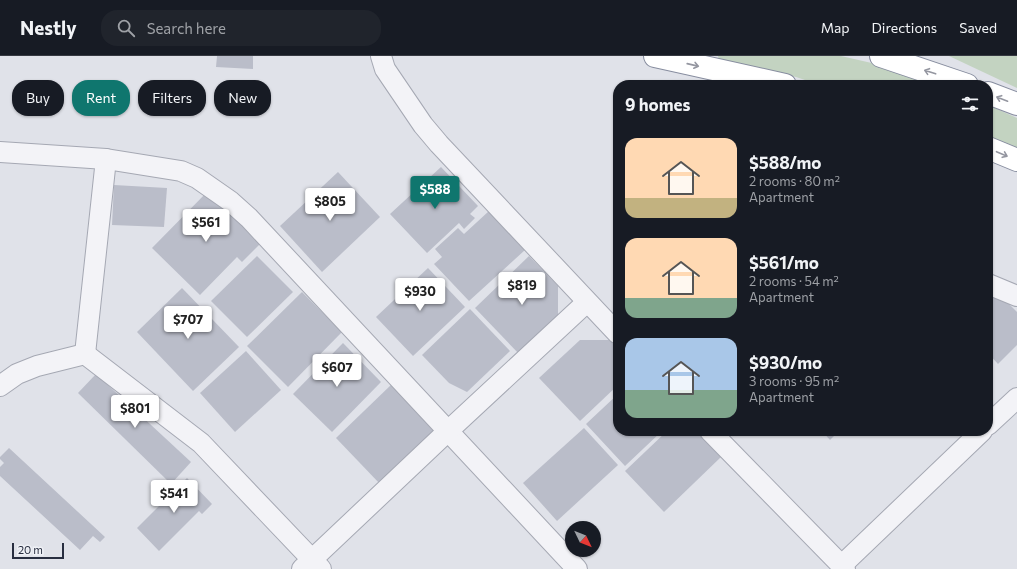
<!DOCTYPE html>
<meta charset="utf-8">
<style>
:root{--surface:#171b24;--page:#20242c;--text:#f1f3f6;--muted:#9ea1a6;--line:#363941;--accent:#0f766e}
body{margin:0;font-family:Commissioner,sans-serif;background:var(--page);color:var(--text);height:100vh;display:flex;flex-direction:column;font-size:15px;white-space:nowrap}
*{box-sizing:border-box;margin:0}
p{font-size:13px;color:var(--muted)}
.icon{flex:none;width:22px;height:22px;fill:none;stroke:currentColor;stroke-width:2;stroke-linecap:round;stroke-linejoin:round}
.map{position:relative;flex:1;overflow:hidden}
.drawer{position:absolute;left:613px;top:24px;width:380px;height:356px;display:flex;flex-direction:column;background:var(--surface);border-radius:16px;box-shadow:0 1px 3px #0004}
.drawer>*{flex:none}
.banner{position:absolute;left:12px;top:24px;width:380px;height:36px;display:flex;gap:8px}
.needle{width:26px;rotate:133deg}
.buttons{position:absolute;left:565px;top:465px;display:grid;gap:8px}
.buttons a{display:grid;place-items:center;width:36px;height:36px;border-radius:50%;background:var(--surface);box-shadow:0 1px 3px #0004;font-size:20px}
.scale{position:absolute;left:12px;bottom:10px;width:52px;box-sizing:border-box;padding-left:4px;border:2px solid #282e40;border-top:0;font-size:11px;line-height:14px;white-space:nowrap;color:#282e40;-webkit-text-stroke:3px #eff1f6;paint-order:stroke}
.price{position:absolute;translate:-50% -34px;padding:0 9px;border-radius:4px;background:#fff;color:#222;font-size:13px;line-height:26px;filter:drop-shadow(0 1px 2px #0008)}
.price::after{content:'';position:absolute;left:50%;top:24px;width:12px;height:9px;margin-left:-6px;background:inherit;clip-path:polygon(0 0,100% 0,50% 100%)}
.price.selected{background:var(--accent);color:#fff}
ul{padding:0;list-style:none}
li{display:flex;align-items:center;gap:12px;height:100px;padding:0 12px}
li span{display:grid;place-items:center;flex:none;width:112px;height:80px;border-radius:12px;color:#555}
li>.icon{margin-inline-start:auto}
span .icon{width:48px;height:48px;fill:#fffc;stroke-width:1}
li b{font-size:17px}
h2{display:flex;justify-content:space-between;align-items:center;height:48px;padding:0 12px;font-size:17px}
.chip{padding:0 14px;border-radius:16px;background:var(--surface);box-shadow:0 1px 3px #0004;font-size:14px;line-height:36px}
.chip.selected{background:var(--accent);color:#fff}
header{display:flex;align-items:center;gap:24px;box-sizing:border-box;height:56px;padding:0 20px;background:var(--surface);border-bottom:1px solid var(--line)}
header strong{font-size:19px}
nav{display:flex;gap:22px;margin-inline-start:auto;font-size:14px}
.search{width:280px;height:36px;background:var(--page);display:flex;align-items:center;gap:10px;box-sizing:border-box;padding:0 14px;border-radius:16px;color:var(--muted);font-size:15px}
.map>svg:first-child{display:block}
</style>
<header>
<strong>Nestly</strong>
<div class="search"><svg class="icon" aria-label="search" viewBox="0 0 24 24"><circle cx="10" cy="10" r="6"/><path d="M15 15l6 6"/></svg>Search here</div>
<nav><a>Map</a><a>Directions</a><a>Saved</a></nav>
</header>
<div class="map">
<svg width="1017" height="513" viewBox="0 0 1017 513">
<rect width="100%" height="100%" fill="#e0e2e9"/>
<!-- green -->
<g fill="#c3d3c1">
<polygon points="718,0 841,0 876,8 932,29 820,29 796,21 719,4"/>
<polygon points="949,0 1017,0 1017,32"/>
<polygon points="988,49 1017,62 1017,97 988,87"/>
</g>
<!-- building -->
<g fill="#babdc9">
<polygon points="217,0 253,0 253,13 216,11"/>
<polygon points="441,111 478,150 470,158 475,162 464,173 459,167 427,197 390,158"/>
<polygon points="338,116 380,161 322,216 280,170"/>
<polygon points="114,129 167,132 164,171 112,169"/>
<polygon points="209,134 262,186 242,206 237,201 200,239 152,192"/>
<polygon points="489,155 525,194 469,245 434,208 442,201 435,193 458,172 464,178"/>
<polygon points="257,200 293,236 247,281 211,245"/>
<polygon points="529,200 558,230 558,263 520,299 475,252"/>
<polygon points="428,212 465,251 413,300 376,261"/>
<polygon points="182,232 239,291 193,335 137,276"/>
<polygon points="302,236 342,276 288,331 247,290"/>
<polygon points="997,236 1017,256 1017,289 998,308 988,297 988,245"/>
<polygon points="470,253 510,295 467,336 449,327 422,299"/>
<polygon points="580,284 609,284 618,293 618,329 580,365 539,322"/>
<polygon points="343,287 381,326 332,376 293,338"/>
<polygon points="246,295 281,334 235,376 200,337"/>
<polygon points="96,318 191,406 171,428 78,337"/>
<polygon points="392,328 437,375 381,429 336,382"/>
<polygon points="618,338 618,375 662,375 625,410 586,368"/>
<polygon points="584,372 618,409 557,465 523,427"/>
<polygon points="667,375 697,375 721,401 664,456 625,415"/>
<polygon points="822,375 839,375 830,384"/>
<polygon points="9,392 105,481 100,486 93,480 80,494 0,420 0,411 4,407 0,403 0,401"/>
<polygon points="187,422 212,448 202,458 199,455 159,495 137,472"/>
</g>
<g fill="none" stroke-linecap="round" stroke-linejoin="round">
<defs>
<g id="minor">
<polyline points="381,0 385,13 423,69 439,88 618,278"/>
<polyline points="0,96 106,103 181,115 197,122 230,145 249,162 577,513"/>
<polyline points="988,228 1017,240"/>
<polyline points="85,298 201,387 321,513"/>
<polyline points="85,298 106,103"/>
<polyline points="0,330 17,318 37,310 85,298"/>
<polyline points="988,369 1017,342"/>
<polyline points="710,375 845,513"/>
<polyline points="842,509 982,375"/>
<polyline points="302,513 448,375 587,246"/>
</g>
<g id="highway">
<polyline points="655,0 785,29"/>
<polyline points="881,0 967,29"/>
<polyline points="988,37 1017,48"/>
<polyline points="988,92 1017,104"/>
</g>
</defs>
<!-- minor casing -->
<use href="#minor" stroke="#a5a8b3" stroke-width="22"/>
<!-- highway casing -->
<use href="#highway" stroke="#878d9f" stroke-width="24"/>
<!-- minor -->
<use href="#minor" stroke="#f3f3f7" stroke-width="20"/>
<!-- highway -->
<use href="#highway" stroke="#fff" stroke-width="22"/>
</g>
<!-- one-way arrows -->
<defs><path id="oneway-shaft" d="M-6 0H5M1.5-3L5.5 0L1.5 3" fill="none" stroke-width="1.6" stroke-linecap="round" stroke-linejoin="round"/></defs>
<g stroke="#9496a0">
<use href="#oneway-shaft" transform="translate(693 9) rotate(13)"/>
<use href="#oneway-shaft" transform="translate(930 16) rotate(-162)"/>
<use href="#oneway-shaft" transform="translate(1002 43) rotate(-159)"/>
<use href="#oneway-shaft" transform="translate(1002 98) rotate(23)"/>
</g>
</svg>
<div class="buttons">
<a><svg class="needle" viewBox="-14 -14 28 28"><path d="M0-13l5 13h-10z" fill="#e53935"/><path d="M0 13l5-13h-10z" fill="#9ea1a6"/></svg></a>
</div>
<div class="scale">20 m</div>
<b class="price selected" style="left:435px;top:154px">$588</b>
<b class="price" style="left:330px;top:166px">$805</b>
<b class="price" style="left:206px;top:187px">$561</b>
<b class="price" style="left:522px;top:250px">$819</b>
<b class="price" style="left:420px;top:256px">$930</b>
<b class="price" style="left:188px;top:284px">$707</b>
<b class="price" style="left:337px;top:332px">$607</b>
<b class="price" style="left:135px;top:373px">$801</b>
<b class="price" style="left:174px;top:458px">$541</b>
<div class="banner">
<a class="chip">Buy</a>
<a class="chip selected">Rent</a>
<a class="chip">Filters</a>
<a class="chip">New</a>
</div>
<section class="drawer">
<h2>9 homes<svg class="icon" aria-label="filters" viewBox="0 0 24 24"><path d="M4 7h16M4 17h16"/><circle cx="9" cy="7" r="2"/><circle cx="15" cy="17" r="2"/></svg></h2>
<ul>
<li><span style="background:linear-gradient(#ffd9b3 75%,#c2b280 0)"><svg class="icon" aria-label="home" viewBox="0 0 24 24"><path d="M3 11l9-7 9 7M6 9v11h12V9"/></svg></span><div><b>$588/mo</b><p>2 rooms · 80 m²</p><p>Apartment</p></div></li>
<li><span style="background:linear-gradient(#ffd9b3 75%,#7fa58c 0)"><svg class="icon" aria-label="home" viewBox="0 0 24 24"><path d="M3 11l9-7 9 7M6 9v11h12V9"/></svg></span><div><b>$561/mo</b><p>2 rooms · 54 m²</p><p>Apartment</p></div></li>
<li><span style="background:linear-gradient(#a9c7e8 65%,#7fa58c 0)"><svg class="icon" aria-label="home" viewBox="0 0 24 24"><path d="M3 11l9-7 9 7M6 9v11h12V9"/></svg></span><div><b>$930/mo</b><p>3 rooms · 95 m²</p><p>Apartment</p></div></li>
</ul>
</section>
</div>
